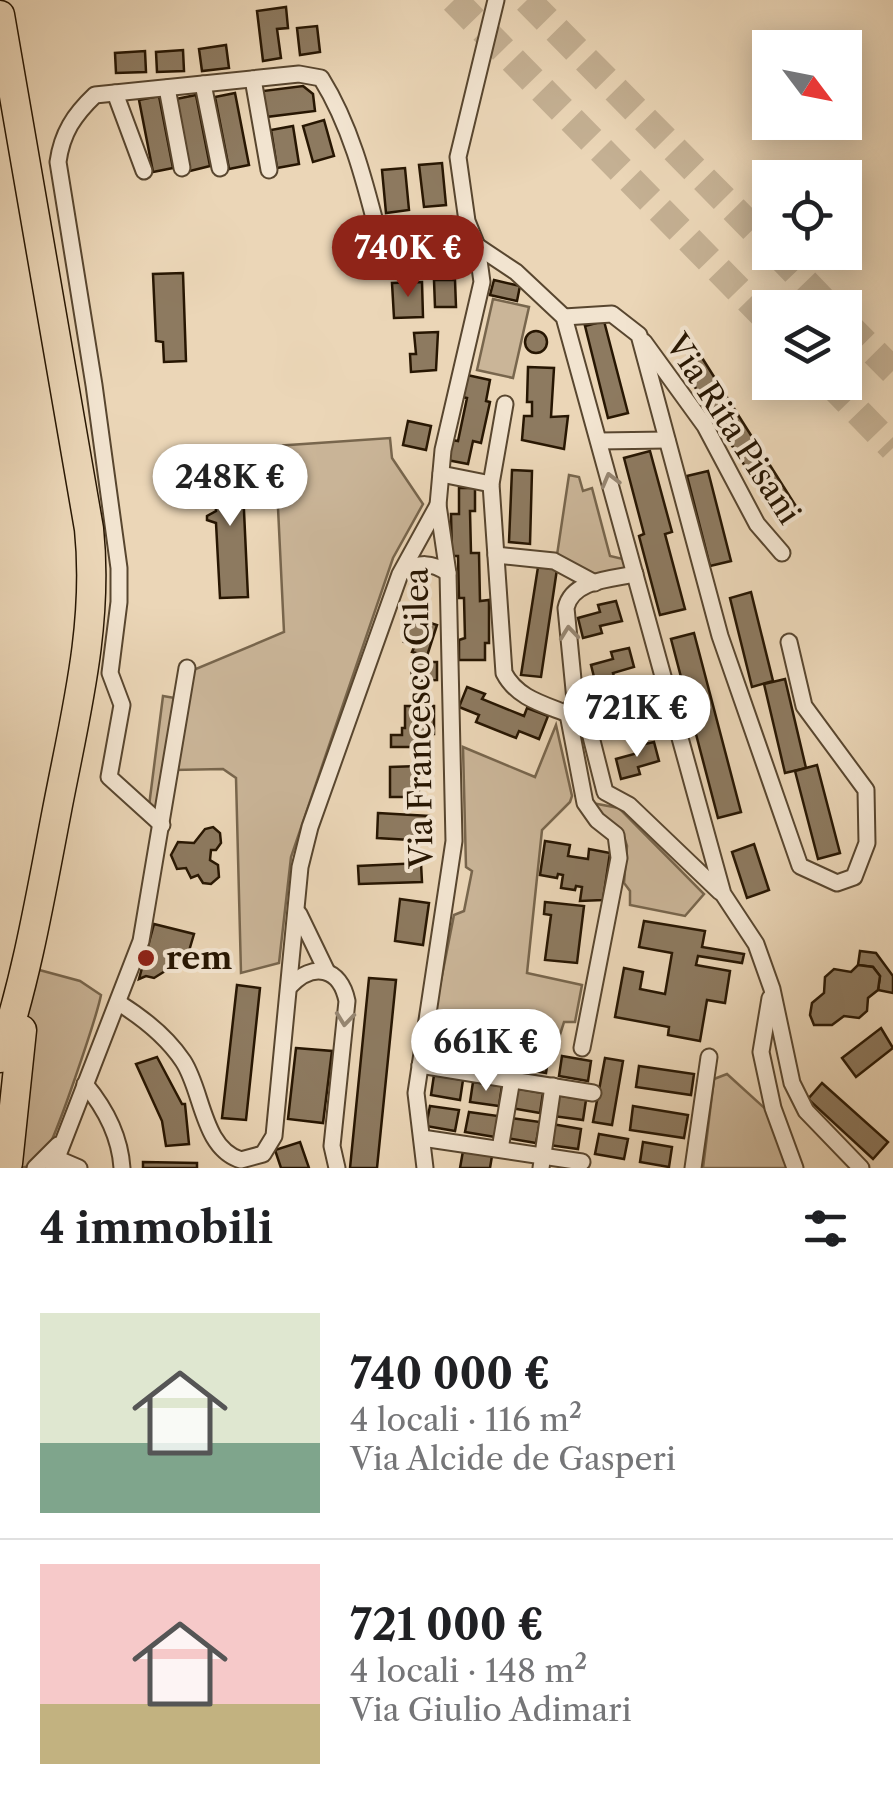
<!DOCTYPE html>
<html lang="it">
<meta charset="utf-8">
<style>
:root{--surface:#fff;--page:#f6f6f6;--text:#202124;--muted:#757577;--line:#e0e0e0;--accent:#8f2418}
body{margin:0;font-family:"Libre Caslon Text",serif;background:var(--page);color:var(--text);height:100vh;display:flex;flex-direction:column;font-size:38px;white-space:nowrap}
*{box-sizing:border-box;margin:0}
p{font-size:32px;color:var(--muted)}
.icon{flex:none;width:55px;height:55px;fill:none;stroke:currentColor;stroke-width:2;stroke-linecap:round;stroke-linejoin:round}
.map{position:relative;height:1168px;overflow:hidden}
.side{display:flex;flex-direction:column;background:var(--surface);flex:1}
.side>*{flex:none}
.needle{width:65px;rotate:122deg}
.fabs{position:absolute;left:752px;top:30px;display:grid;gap:20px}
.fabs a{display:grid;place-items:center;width:110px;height:110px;border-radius:0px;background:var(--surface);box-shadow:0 5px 25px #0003;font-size:50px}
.price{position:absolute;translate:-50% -85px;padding:0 22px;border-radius:35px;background:#fff;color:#222;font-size:32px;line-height:65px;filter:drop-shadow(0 2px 5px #0008)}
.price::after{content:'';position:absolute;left:50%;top:60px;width:30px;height:22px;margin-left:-15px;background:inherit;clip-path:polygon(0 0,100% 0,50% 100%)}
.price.current{background:var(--accent);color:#fff}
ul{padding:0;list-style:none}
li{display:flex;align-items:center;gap:30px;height:250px;padding:0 40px}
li+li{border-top:2px solid var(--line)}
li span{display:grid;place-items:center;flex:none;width:280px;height:200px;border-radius:0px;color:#555}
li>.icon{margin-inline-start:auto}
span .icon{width:120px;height:120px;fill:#fffc;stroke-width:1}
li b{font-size:42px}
h2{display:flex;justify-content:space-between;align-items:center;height:120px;padding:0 40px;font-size:42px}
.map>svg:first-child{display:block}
</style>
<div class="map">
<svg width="893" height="1168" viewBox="0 0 893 1168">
<rect width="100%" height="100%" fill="#ebd6b7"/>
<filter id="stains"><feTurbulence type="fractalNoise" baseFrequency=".002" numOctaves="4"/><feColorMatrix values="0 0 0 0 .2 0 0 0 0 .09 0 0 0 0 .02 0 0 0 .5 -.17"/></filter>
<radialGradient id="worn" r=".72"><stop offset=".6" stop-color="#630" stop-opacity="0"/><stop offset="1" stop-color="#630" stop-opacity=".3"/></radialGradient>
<!-- green -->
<g fill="#cab598" stroke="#78664d" stroke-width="2.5">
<polygon points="493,299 529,307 513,378 477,370"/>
<polygon points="390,438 392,458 423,504 393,558 291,857 279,963 241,973 236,778 223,769 174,770 189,668 196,669 284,632 275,446"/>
<polygon points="569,475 579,477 583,491 592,488 610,556 623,559 625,568 597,575 557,555"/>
<polygon points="163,696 175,698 159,813 149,806"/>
<polygon points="556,725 572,796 570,802 542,830 527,973 582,985 575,1022 564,1022 558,1041 493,1025 468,1027 433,1021 454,915 464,911 472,871 466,867 463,747 535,777"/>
<polygon points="592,803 619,808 704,894 685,916 630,905 630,891 624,883 627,846 624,837"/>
<path d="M32 968 80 981 101 995C97 1015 54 1146 43 1156 32 1168 23 1168 8 1168Z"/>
<polygon points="727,1074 771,1114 790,1168 703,1168 714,1079"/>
</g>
<!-- building -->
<g fill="#8d7a60" stroke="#271602" stroke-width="2.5">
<polygon points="286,7 288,28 277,29 281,58 263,61 257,11"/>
<polygon points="317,26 320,52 300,55 297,28"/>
<polygon points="226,45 229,68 202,71 199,49"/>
<polygon points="183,50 184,71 157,72 156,52"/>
<polygon points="145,51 146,72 116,73 115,53"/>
<polygon points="303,86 313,94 315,111 266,117 263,91"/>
<polygon points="235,93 249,165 229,169 215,97"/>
<polygon points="196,95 210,166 190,171 176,99"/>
<polygon points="159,96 173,168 153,172 139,100"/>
<polygon points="324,120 334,156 313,162 303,126"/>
<polygon points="293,126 299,164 277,168 271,130"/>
<polygon points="442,163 446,205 424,207 419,165"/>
<polygon points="405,168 409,210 386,213 382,170"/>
<polygon points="453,219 457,261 434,264 430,221"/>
<polygon points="417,221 421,263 399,266 395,224"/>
<polygon points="183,273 186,361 164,362 163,342 156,341 153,274"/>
<polygon points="434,280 455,280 456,307 435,307"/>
<polygon points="494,280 520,286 517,301 490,295"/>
<polygon points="422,282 423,317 394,318 392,283"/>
<polygon points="604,321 628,413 608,418 585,326"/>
<circle cx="536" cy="342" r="11"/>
<polygon points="438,332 436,370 411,372 410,354 416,354 414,333"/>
<polygon points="699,353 797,508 779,520 681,365"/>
<polygon points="528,367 554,368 551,417 568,416 564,449 522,440 524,416 532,416 532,402 527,402"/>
<polygon points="467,375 490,380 486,401 490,402 481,443 473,441 468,464 447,460 452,440 458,441 467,398 462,397"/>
<polygon points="408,421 431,426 426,450 403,445"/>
<polygon points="650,451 672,532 665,534 685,609 660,615 639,536 644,534 624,458"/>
<polygon points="237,456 238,468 242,468 248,597 220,598 216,523 207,520 207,516 216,511 214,469 220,469 220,457"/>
<polygon points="512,470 532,471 530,544 509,542"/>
<polygon points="708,471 731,561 710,566 687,476"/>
<polygon points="459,488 475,488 475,511 470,511 471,553 479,553 480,601 489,600 489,643 485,643 485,660 459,660 459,640 465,638 464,598 459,598 458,556 452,556 451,514 459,514"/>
<polygon points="538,567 557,569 541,677 521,675"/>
<polygon points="751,592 773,681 752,687 730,598"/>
<polygon points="616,601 622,621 600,626 602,633 583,638 578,618 600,612 598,605"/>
<polygon points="412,617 437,625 427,656 412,652 415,645 404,642"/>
<polygon points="694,633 741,812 718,818 671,639"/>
<polygon points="629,648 634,667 613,673 615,680 596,685 591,665 613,659 611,652"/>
<polygon points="411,662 437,662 437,680 412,681"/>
<polygon points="785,679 806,768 785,773 764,684"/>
<polygon points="467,687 485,694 482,699 524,716 527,708 548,716 539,739 519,731 516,738 476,722 479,715 459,707"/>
<polygon points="641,695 646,715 624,721 626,728 607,733 602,712 625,707 623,700"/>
<polygon points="405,706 434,706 434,734 423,734 423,747 391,747 391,735 402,735 402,728 405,728"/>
<polygon points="654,742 659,761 638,767 640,774 621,779 616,759 638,753 636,746"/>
<polygon points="817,765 840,853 818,859 795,771"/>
<polygon points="419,766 419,797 390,797 390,767"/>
<polygon points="378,813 429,816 428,841 377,838"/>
<polygon points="213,827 220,833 221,843 216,850 211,850 210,860 218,865 219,877 211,884 203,883 198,875 191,878 186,868 177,869 171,855 178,842 194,843 205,829"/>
<polygon points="545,841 570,845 568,856 588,859 589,849 610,853 603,900 580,901 582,887 576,886 575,890 561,888 563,875 558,874 557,878 540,875"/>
<polygon points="754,844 769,890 747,898 732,852"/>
<polygon points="421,863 422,882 359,884 358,866"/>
<polygon points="400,899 429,903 423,945 395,941"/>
<polygon points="545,902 584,906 577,963 545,960 551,915 544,914"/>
<polygon points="644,921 705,931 702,947 744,954 742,963 698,956 696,965 730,971 725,1003 707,1000 700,1041 668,1035 669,1027 615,1017 624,968 643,972 640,989 665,994 672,953 639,947"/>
<polygon points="154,924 194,934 186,961 173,958 170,968 154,978 146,976 139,979"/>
<polygon points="860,951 876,953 893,976 893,993 878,990 880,976 873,967 858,965"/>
<polygon points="858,965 873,967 880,976 878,990 868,998 867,1011 859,1018 844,1016 832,1025 814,1025 810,1015 812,1003 824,993 825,977 834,969 851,972"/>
<polygon points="369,978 396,980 377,1168 350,1168"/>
<polygon points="237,985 260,988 246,1120 222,1118"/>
<polygon points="881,1028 893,1048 856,1077 842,1058"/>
<polygon points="491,1032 494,1052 470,1056 467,1036"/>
<polygon points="296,1048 332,1051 323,1123 288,1119"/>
<polygon points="520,1048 549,1052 546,1073 517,1068"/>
<polygon points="562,1056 591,1061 588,1081 559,1076"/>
<polygon points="157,1057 182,1104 185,1104 189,1144 166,1146 162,1121 136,1064"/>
<polygon points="605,1058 623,1061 612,1125 593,1122"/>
<polygon points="639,1066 694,1074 691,1095 636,1087"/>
<polygon points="434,1075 463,1080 460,1100 431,1095"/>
<polygon points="473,1082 502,1086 499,1106 470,1102"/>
<polygon points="822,1083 888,1142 873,1159 808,1099"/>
<polygon points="514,1088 543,1093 540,1113 511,1108"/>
<polygon points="557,1095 586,1100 583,1120 553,1116"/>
<polygon points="430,1106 459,1110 455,1131 426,1126"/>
<polygon points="633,1106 688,1115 684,1138 630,1130"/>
<polygon points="469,1112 498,1116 495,1137 465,1132"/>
<polygon points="511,1118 540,1122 536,1143 507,1138"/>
<polygon points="552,1124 581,1129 578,1149 549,1145"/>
<polygon points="599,1134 628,1139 624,1159 595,1154"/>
<polygon points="300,1142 309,1168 281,1168 275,1150"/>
<polygon points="643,1142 672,1147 669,1167 640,1162"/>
<polygon points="463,1151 492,1156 490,1168 460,1168"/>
<polygon points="143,1162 197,1163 197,1168 143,1168"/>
</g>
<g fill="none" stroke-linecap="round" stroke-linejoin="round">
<!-- highway-tunnel -->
<g stroke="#c4b093" stroke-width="28" stroke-dasharray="28 14" stroke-linecap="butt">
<polyline points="454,0 770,322"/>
<polyline points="527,0 770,246"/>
<polyline points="776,252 830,308"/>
<polyline points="845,323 893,371"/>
<polyline points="829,382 893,448"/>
</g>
<defs>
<g id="street">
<polyline points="253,79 269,170"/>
<polyline points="203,84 220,168"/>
<polyline points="167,88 182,168"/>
<polyline points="115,93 144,171"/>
<polyline points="477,246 516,272 564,317 723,894 756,944 772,989 792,1083 806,1111 861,1168"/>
<polyline points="564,317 612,314 639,335 720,636 800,866 837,883 854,877 867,843 866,790 804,706 789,642"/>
<polyline points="644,342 705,426 757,524 782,553"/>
<path d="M505 404 491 484 504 673C517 698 543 704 568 714"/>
<polyline points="599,441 667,440"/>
<polyline points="441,474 491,484"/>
<polyline points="496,555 554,561 595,583"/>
<path d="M402 572C420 562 431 562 448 573"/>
<polyline points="575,700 568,714 585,803 597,820 616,835 619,858 582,1048"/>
<polyline points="575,700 585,713 605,792 629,805 720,892"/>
<path d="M575 700 566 608C572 580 611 579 635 574"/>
<path d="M162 825 109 777 122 705 110 673 119 602V568L94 385 58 162C62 133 74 115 95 95L299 74 321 78C356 134 369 201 386 264"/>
<polyline points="299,914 327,972"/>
<path d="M290 986C313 962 340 967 347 1001L332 1146 337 1168"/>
<polyline points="770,998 761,1052 773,1108 795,1168"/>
<path d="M119 1003C143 1018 167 1037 183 1061 203 1091 202 1148 241 1160L263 1154 274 1136 300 867 310 827 400 574 438 505"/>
<polyline points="420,1065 593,1093"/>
<path d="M85 1084C105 1108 120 1137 122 1168"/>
<polyline points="422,1138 582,1162"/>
<polyline points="500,1149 512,1079"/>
<polyline points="58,1159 79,1168"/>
<polyline points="35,1168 58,1145"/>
<polyline points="53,1168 141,941 187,668"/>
<polyline points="425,1168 416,1093 454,841 448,573 438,505 443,450 482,282 477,246 467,221 458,157 496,0"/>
<polyline points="541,1168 553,1086"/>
<polyline points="693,1168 709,1057"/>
</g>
<g id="highway">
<path d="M0 15 89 529C99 625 75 716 57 810 41 893 27 977 0 1058"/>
<polyline points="8,1163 22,1030"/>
</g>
</defs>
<!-- street casing -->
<use href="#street" stroke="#58462f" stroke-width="19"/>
<!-- highway casing -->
<use href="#highway" stroke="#271602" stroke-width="31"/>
<!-- street -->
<use href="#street" stroke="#f2e4d0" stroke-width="15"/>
<!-- highway -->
<use href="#highway" stroke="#ebd6b7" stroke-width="28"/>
</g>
<!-- one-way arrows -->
<defs><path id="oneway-chevron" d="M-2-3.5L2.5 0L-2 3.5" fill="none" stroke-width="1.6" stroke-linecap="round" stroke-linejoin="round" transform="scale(2.5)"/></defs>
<g stroke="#978773">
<use href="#oneway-chevron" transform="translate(610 480) rotate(-105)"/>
<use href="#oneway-chevron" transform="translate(569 633) rotate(-96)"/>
<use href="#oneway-chevron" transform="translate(345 1019) rotate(96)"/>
</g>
<!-- markers -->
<circle fill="#8f2418" stroke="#f2e4d0" stroke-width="4" cx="146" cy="958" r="10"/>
<g text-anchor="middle" stroke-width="8" stroke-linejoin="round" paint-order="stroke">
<!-- street labels -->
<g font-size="32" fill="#271602" stroke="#f2e4d0">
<text transform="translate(733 429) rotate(57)" y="11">Via Rita Pisani</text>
<text transform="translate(419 718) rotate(-91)" y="11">Via Francesco Cilea</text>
</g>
<!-- poi labels -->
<g font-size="32" font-weight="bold" fill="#271602" stroke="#f2e4d0" text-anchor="start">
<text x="166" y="969">rem</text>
</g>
</g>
<rect width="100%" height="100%" filter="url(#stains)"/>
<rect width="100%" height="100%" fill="url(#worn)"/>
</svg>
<div class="fabs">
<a><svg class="needle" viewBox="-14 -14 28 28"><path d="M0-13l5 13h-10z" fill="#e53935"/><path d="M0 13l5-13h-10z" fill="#757577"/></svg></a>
<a><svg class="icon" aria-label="locate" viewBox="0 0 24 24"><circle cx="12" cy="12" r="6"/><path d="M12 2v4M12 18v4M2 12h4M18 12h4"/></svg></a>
<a><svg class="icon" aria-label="layers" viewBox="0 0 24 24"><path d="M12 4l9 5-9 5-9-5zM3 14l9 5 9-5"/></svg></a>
</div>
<b class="price current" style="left:408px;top:300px">740K €</b>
<b class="price" style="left:230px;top:529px">248K €</b>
<b class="price" style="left:637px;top:760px">721K €</b>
<b class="price" style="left:486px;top:1094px">661K €</b>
</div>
<section class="side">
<h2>4 immobili<svg class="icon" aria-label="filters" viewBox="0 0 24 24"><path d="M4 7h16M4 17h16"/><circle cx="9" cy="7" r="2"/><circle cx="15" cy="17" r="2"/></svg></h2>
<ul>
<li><span style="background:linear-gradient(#dfe7d0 65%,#7fa58c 0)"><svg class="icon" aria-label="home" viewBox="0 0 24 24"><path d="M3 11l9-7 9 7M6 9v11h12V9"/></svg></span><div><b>740 000 €</b><p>4 locali · 116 m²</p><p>Via Alcide de Gasperi</p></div></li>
<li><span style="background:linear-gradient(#f6c9c9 70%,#c2b280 0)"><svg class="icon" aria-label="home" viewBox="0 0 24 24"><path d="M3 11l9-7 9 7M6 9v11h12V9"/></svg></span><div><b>721 000 €</b><p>4 locali · 148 m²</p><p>Via Giulio Adimari</p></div></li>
</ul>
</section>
